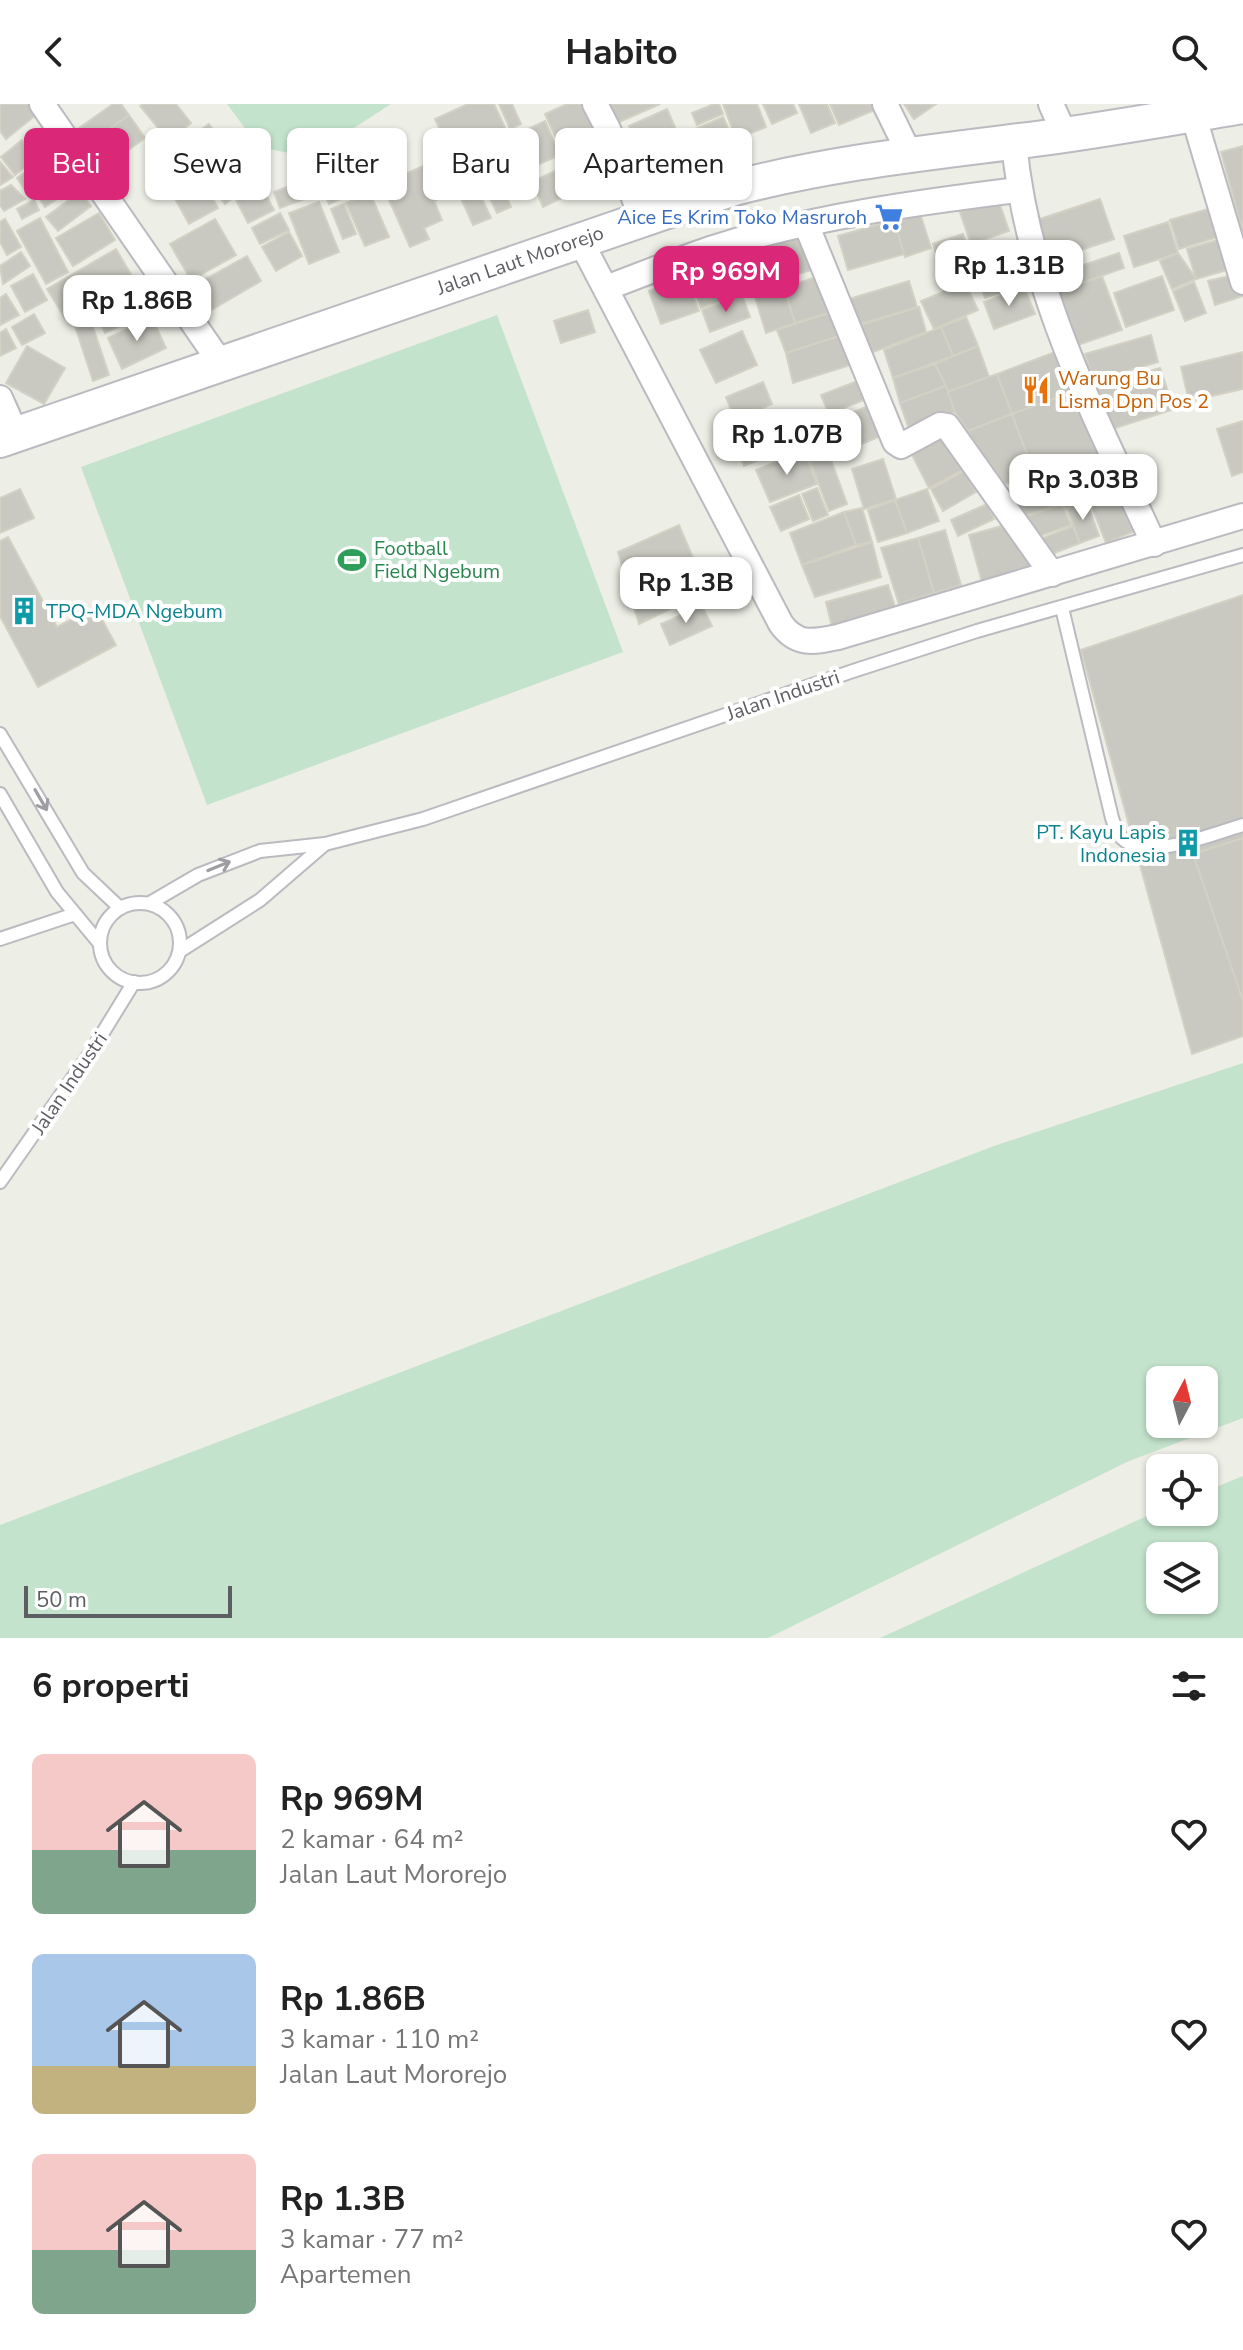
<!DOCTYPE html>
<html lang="id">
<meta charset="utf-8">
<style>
:root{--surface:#fff;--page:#f2f2f2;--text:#222;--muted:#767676;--accent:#db2777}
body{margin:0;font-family:"Nunito Sans",sans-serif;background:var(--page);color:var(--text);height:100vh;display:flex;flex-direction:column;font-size:30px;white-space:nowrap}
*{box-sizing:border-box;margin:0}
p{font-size:26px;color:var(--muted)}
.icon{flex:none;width:44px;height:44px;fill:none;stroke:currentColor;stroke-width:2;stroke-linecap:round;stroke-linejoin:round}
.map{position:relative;height:1534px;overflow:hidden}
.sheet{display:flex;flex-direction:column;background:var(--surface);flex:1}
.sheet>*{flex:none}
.top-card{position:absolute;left:24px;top:24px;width:800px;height:72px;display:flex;gap:16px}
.needle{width:52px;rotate:7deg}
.controls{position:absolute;left:1146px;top:1262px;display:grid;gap:16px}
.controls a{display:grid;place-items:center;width:72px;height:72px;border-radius:12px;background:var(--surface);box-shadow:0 2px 6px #0004;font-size:40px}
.scale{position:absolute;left:24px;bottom:20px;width:208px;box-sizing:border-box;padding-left:8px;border:4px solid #5d5e64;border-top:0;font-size:22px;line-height:28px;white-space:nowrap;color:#5d5e64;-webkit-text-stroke:6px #fff;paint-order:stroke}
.price{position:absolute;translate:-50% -68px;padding:0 18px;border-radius:16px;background:#fff;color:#222;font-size:26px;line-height:52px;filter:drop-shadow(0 2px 4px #0008)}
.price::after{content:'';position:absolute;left:50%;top:48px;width:24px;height:18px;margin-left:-12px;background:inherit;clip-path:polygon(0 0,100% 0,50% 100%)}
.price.active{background:var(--accent);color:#fff}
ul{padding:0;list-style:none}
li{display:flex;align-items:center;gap:24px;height:200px;padding:0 32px}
li span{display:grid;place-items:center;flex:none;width:224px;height:160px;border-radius:12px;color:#555}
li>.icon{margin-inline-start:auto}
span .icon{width:96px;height:96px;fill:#fffc;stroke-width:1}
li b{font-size:34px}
h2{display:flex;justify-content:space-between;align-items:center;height:96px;padding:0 32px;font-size:34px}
.chip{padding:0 28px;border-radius:12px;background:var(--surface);box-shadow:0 2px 6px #0004;font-size:28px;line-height:72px}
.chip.active{background:var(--accent);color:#fff}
header{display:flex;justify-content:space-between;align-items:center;height:104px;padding:0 32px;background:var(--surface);font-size:36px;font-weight:700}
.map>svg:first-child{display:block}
</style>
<header><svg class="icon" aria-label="back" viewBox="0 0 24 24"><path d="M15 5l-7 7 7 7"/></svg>Habito<svg class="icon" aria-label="search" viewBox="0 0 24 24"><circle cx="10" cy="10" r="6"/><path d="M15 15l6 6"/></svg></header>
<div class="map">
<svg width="1243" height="1534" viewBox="0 0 1243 1534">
<rect width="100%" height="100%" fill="#edeee5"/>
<!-- green -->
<g fill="#c3e3cc" fill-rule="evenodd">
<polygon points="227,0 391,0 309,53 259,43"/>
<polygon points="497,211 623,548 207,701 81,363"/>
<path d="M1243 959V1314L1129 1357 768 1534H0V1421L994 1042ZM1204 1276V1320H1160V1276Z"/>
<path d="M1243 1372V1534H880L1160 1406 1204 1408V1388ZM1204 1452V1496H1160V1452Z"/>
</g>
<!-- building -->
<g fill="#c9c9c1" stroke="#d2d1c4" stroke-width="2">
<polygon points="0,0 29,0 37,10 6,35 0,27"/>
<polygon points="113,0 121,0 129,11 86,42 75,27"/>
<polygon points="143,0 176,0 191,19 169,37 140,2"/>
<polygon points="468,0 494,0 509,32 454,56 435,15"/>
<polygon points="499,0 512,0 521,20 510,25"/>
<polygon points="567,0 588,0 599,24 559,41 545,10"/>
<polygon points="608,0 660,0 617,19"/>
<polygon points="714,0 719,0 723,10 697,21 692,9"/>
<polygon points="723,0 757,0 766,23 736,35"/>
<polygon points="763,0 793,0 797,9 772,20"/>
<polygon points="799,0 827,0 835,19 811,29"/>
<polygon points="830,0 875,0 877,5 839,21"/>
<polygon points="904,0 936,0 914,15"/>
<polygon points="667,5 678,30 641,47 629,22"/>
<polygon points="129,11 145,34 103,64 87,41"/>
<polygon points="723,13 734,37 703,49 693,26"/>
<polygon points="545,17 560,51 528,65 513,32"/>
<polygon points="209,20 233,51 207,70 183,39"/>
<polygon points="603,25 614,49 570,68 559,45"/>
<polygon points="36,26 50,43 40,51 26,34"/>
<polygon points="689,30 700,54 647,77 636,54"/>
<polygon points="22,36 36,54 15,71 1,53"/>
<polygon points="1243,42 1243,128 1221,48"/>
<polygon points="57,45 69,61 28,90 17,74"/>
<polygon points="182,50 196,72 160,95 146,73"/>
<polygon points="437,56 452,88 434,97 442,116 424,124 429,135 410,143 382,80"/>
<polygon points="232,57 249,81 225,100 207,76"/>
<polygon points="609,57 619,78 592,90 582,69"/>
<polygon points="0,58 13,73 0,81"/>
<polygon points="364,62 373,81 329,100 320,80"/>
<polygon points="563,63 574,88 543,103 532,78"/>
<polygon points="80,64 88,74 45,103 38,92"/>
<polygon points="307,75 313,92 280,104 274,88"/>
<polygon points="203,77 218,104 189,120 174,93"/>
<polygon points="11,81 25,95 4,107 0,101 0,87"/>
<polygon points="262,83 274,106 248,119 236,96"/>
<polygon points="477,84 491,114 473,121 460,92"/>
<polygon points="503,84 511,103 497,109 488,90"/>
<polygon points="80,88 91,102 58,127 46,113"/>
<polygon points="370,89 389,133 365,142 346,99"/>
<polygon points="998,95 1009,127 971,140 960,108"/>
<polygon points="1100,95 1114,135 1042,159 1028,119"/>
<polygon points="34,96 39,106 22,115 17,105"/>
<polygon points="319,98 339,148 309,160 289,109"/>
<polygon points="344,100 356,130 343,135 331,105"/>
<polygon points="918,103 931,144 905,153 891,112"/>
<polygon points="1212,104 1221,132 1179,145 1170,116"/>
<polygon points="99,109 115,136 73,162 56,134"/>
<polygon points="280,109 289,126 260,140 252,124"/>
<polygon points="40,114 68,168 46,180 17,127"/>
<polygon points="5,115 21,143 7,151 0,138 0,118"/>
<polygon points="215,115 236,151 191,176 170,140"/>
<polygon points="894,116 904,150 848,166 838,132"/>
<polygon points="1168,118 1178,149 1134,163 1124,132"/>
<polygon points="806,124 818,164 767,179 756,139"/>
<polygon points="289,128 302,152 276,167 262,143"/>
<polygon points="963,130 978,175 948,184 933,140"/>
<polygon points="1221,135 1230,165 1196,175 1187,145"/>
<polygon points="747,139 762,182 701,204 685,161"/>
<polygon points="116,145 133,174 65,214 47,185"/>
<polygon points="1023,146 1034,177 985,194 974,163"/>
<polygon points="21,148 30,162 3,180 0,162"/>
<polygon points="1119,149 1124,164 1053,189 1048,173"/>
<polygon points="1178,149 1196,175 1172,185 1160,157"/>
<polygon points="247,152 261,177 203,211 188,185"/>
<polygon points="33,170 47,196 25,208 11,182"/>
<polygon points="1238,170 1243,192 1215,201 1208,177"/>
<polygon points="822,171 835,207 795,219 784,184"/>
<polygon points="1102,172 1122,226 1072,243 1053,189"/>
<polygon points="1162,172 1174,206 1126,223 1114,189"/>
<polygon points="686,173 699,207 661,220 649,187"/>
<polygon points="909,177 917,203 857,221 849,195"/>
<polygon points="1194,178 1206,209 1185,217 1173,187"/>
<polygon points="965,179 978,206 934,225 921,197"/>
<polygon points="139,183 151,207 105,229 94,205"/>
<polygon points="1024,183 1035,210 994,225 984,198"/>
<polygon points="784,184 795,219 766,229 755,193"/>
<polygon points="6,190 19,211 0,221 0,194"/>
<polygon points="742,191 750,213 710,228 702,206"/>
<polygon points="919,203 926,228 868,250 858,222"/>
<polygon points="588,206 595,228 561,239 554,217"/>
<polygon points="835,207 843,231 786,249 777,226"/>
<polygon points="34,210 45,229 22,241 12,223"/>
<polygon points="966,213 978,242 953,252 941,223"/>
<polygon points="152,214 166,244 122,265 108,234"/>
<polygon points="91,217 109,271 93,277 75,222"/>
<polygon points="941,223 953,252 893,274 884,246"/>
<polygon points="6,225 16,244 0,252 0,229"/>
<polygon points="742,227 757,261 716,279 700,246"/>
<polygon points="843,231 857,259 793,279 786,249"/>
<polygon points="1151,231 1158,258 1093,277 1085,250"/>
<polygon points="27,242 65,264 44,300 6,279"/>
<polygon points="978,242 989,273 947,288 935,260"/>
<polygon points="1063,245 1078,286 1012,310 997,270"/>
<polygon points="1243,248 1243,285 1189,297 1181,263"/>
<polygon points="935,260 946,282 900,299 893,274"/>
<polygon points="1160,264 1174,305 1106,327 1092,285"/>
<polygon points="997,270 1012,310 968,327 955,308 947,288"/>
<polygon points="863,275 871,293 829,310 821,291"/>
<polygon points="763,278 772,300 735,316 726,293"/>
<polygon points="946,282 955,308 909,325 900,299"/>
<polygon points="1078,286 1102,349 1035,372 1012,310"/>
<polygon points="875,299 888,329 838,350 825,320"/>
<polygon points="1012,310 1035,372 996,382 968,327"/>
<polygon points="775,311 789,344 744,362 730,328"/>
<polygon points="1243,317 1243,368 1232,372 1217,325"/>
<polygon points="942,326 963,366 929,384 908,343"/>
<polygon points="827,345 847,400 829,407 808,352"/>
<polygon points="804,347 817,380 770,398 756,366"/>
<polygon points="883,355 896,395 864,405 852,365"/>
<polygon points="1075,365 1087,398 1067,405 1064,404 1053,373"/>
<polygon points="1112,365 1120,385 1087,397 1080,377"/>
<polygon points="964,367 976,388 943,407 931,385"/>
<polygon points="1053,373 1062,400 1020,413 1010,388"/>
<polygon points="817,384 828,411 813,417 802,390"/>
<polygon points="20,385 34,414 0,429 0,394"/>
<polygon points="927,385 939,417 907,429 895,396"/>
<polygon points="1123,385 1140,425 1106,439 1090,398"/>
<polygon points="799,391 809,415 781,427 770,403"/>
<polygon points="895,396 907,429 878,438 868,406"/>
<polygon points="1087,398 1099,432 1080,439 1067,405"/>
<polygon points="987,400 994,415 958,432 951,416"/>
<polygon points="1062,400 1071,421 1034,434 1027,413"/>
<polygon points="862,404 872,438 856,441 844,408"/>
<polygon points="844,408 856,441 802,461 790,429"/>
<polygon points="1013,419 1040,461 982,478 969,431"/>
<polygon points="679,421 707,487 639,520 618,448"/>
<polygon points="1073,422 1080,439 1047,452 1040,435"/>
<polygon points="945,426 961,481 934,489 918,434"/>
<polygon points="8,433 57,523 95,503 116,541 38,583 0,512 0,437"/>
<polygon points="918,434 934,489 899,500 881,444"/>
<polygon points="872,438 881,473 815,493 802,461"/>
<polygon points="888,481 896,506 832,523 826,498"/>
<polygon points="1243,491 1243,932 1192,950 1081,546"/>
<polygon points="702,502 712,522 670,541 661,520"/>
<polygon points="1243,734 1243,897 1193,750"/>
</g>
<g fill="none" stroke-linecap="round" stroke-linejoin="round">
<defs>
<g id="lane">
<path d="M1062 504 1112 714C1114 720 1116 727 1120 732 1143 760 1214 729 1243 721"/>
<polyline points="0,630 83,769 120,804"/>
<polyline points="0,690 57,788 100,840"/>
<polyline points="150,799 198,771 260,747 325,740 423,715 853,567 977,527 1243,451"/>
<circle cx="140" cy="839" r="40"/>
<polyline points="0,835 75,810"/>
<polyline points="180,847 260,796 325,740"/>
<polyline points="0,1078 91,948 134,878"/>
</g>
<g id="street">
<polyline points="42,0 220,258"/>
<polyline points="595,0 608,25 642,115"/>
<polyline points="885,0 909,49"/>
<polyline points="1051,0 1065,31"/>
<polyline points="1193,10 1243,178"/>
<path d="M1014 38C1027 183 1094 310 1154 440"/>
<polyline points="806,120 895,338 901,342 940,321 947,322 1052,470"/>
<path d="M580 136 781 520C797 542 814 538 838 533L1243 412"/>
<path d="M606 184C641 171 675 157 710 145 810 113 914 99 1018 86"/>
<polyline points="0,294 16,330"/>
</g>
<path id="secondary" d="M0 336 734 84C838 57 937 48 1043 34 1110 25 1176 13 1243 2"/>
</defs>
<!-- lane casing -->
<use href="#lane" stroke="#babac0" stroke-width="16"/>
<!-- street casing -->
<use href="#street" stroke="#babac0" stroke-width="28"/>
<!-- secondary casing -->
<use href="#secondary" stroke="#babbc1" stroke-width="38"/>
<!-- lane -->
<use href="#lane" stroke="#fff" stroke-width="12"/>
<!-- street -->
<use href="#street" stroke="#fff" stroke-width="24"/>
<!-- secondary -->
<use href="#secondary" stroke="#fff" stroke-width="34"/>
</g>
<!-- one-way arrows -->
<defs><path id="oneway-shaft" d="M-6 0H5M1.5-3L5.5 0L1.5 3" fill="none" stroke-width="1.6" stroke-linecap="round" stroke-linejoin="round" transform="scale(2)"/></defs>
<g stroke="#9e9ea2">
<use href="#oneway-shaft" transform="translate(41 696) rotate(60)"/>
<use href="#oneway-shaft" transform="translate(219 762) rotate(-22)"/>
</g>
<!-- icons -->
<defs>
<symbol id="supermarket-bare" viewBox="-9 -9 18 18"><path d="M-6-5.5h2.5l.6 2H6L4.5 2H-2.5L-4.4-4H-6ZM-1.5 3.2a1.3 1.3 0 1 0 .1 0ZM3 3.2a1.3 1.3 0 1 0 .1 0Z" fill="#3f7fe0" stroke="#fff" stroke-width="2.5" paint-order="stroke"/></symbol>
<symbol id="restaurant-bare" viewBox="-9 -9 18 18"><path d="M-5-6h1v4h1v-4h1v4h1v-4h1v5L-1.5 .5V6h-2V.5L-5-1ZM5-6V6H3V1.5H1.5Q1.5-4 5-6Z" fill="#e8710a" stroke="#fff" stroke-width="2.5" paint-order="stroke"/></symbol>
<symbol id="stadium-bare" viewBox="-9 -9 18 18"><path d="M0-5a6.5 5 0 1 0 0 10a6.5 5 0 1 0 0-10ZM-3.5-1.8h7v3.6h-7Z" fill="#2e9e5b" stroke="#fff" stroke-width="2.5" paint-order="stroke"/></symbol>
<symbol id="building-bare" viewBox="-9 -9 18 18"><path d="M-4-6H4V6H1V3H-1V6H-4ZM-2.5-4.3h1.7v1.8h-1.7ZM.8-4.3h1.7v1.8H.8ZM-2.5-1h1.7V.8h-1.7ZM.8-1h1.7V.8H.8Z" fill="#0f9aa8" stroke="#fff" stroke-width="2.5" paint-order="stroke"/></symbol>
</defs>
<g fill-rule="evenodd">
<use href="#supermarket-bare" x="869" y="93" width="40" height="40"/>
<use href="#restaurant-bare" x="1016" y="266" width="40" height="40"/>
<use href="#stadium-bare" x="332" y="436" width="40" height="40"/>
<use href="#building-bare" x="4" y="487" width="40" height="40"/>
<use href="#building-bare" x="1168" y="719" width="40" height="40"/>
</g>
<g text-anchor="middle" stroke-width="8" stroke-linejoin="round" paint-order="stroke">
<!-- shop labels -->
<g font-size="20" fill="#366cbe" stroke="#fff" text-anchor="end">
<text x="867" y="120">Aice Es Krim Toko Masruroh</text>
</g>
<!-- street labels -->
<g font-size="20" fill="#5d5e64" stroke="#fff">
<text transform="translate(520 156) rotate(-19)" y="7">Jalan Laut Mororejo</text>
<text transform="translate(783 591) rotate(-19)" y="7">Jalan Industri</text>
<text transform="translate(69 979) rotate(-56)" y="7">Jalan Industri</text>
</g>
<!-- food labels -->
<g font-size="20" fill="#c56008" stroke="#fff" text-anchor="start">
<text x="1058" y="281">Warung Bu<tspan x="1058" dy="23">Lisma Dpn Pos 2</tspan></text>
</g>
<!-- leisure labels -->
<g font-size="20" fill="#27864d" stroke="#fff" text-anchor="start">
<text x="374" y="451">Football<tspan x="374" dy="23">Field Ngebum</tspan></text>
</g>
<!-- culture labels -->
<g font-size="20" fill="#0d838f" stroke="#fff" text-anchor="start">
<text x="46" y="514">TPQ-MDA Ngebum</text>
<text x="1166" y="735" text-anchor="end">PT. Kayu Lapis<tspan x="1166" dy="23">Indonesia</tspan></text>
</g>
</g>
</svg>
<div class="controls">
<a><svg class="needle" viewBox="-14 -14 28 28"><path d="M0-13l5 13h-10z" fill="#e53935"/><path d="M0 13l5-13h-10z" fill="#767676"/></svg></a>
<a><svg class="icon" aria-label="locate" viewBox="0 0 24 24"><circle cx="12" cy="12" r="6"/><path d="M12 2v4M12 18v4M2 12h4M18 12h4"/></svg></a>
<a><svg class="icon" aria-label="layers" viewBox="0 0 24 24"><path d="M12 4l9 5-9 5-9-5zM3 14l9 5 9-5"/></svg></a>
</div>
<div class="scale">50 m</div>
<b class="price" style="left:1009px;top:204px">Rp 1.31B</b>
<b class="price active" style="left:726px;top:210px">Rp 969M</b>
<b class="price" style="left:137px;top:239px">Rp 1.86B</b>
<b class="price" style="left:787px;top:373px">Rp 1.07B</b>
<b class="price" style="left:1083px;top:418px">Rp 3.03B</b>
<b class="price" style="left:686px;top:521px">Rp 1.3B</b>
<div class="top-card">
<a class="chip active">Beli</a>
<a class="chip">Sewa</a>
<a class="chip">Filter</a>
<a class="chip">Baru</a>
<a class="chip">Apartemen</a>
</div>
</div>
<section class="sheet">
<h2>6 properti<svg class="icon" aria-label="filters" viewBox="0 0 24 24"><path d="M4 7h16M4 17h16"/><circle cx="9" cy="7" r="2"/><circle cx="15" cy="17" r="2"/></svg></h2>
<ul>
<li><span style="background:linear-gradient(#f6c9c9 60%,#7fa58c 0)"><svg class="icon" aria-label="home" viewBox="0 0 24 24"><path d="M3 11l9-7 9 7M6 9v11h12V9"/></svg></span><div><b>Rp 969M</b><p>2 kamar · 64 m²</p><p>Jalan Laut Mororejo</p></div><svg class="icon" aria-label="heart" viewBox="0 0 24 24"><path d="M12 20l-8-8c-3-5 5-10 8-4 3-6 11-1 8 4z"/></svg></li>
<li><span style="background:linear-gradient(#a9c7e8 70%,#c2b280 0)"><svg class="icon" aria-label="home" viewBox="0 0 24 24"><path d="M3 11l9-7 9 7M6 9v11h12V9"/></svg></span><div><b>Rp 1.86B</b><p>3 kamar · 110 m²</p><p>Jalan Laut Mororejo</p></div><svg class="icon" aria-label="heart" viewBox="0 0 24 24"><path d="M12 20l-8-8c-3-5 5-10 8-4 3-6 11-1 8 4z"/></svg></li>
<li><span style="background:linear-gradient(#f6c9c9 60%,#7fa58c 0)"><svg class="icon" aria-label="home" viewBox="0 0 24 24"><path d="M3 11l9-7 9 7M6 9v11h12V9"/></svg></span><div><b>Rp 1.3B</b><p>3 kamar · 77 m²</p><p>Apartemen</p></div><svg class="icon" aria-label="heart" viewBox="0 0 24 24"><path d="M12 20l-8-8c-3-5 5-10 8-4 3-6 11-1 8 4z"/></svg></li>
</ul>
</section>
